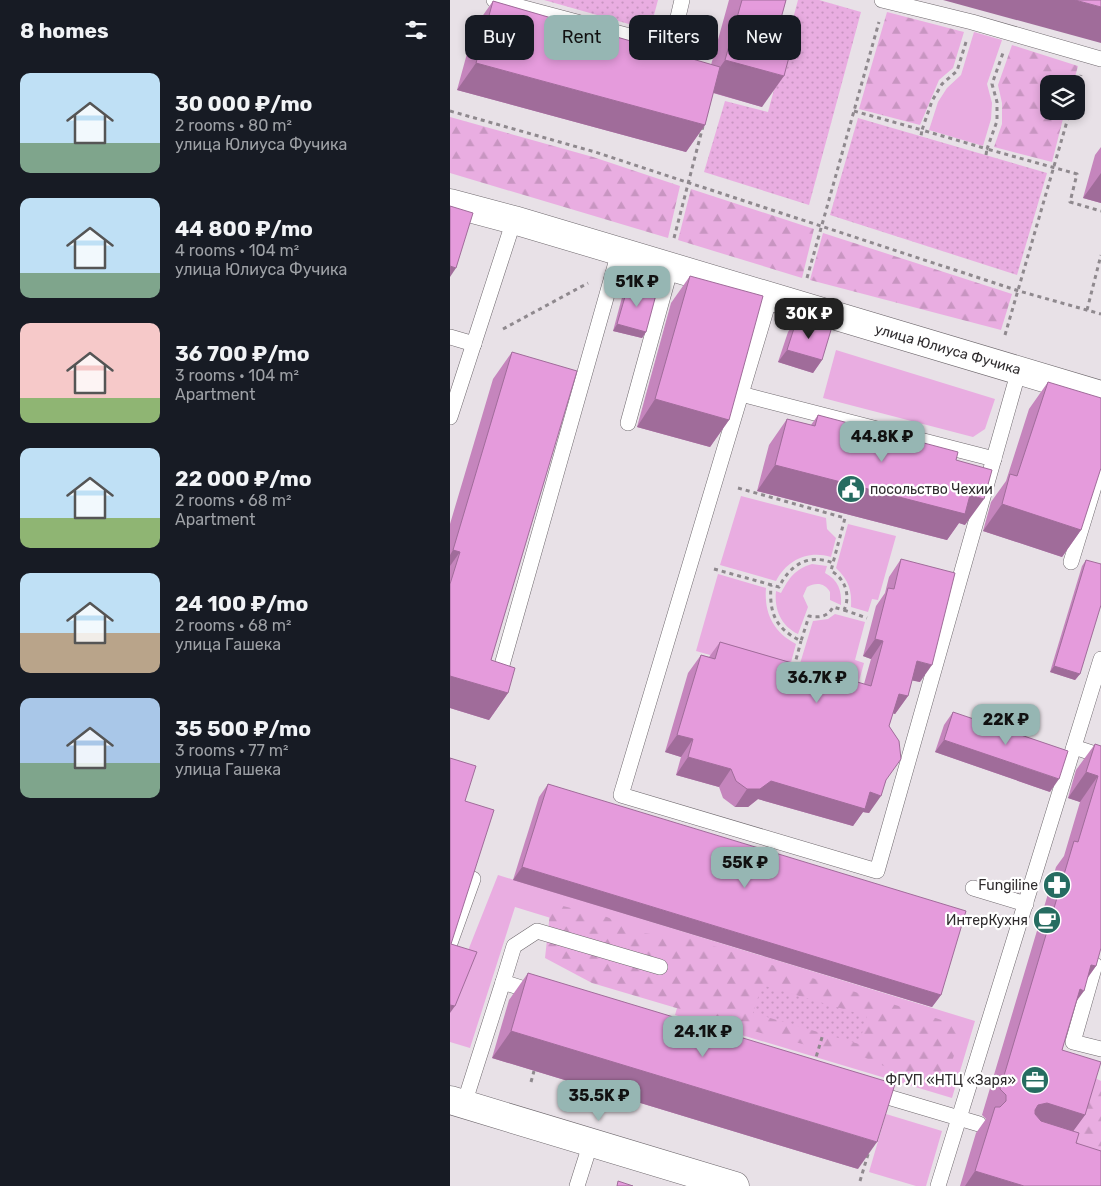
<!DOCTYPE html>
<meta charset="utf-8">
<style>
:root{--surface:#171b24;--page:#242831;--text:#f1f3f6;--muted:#9ea1a6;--accent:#96b6b3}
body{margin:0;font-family:Rubik,sans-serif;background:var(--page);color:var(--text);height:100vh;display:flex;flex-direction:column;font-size:19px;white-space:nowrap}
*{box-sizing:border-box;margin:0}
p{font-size:16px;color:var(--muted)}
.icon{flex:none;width:28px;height:28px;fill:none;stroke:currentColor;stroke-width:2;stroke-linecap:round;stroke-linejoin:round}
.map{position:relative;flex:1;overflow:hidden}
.sheet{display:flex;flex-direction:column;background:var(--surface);width:450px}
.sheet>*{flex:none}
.guide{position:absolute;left:15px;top:15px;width:475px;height:45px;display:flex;gap:10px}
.fabs{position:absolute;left:590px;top:75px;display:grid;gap:10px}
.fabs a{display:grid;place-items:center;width:45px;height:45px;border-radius:10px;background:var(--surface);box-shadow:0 2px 8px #0003;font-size:25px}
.price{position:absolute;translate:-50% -42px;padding:0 11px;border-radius:10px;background:var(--accent);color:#111;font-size:16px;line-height:32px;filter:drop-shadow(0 1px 2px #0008)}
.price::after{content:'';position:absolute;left:50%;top:30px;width:15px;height:11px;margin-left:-8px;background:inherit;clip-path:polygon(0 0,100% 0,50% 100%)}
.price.active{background:#222;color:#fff}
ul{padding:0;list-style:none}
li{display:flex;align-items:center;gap:15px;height:125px;padding:0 20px}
li span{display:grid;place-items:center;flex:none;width:140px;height:100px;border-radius:10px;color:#555}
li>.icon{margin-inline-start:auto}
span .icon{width:60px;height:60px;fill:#fffc;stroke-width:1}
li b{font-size:21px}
h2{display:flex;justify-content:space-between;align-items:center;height:60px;padding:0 20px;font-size:21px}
.pill{padding:0 18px;border-radius:10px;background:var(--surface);box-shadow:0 2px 8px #0003;font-size:18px;line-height:45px}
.pill.active{background:var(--accent);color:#111}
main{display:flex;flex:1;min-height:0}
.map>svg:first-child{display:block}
</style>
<main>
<section class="sheet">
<h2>8 homes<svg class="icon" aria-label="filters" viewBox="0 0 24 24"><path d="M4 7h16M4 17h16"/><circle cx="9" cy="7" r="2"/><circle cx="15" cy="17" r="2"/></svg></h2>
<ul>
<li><span style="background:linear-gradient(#bfe0f5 70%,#7fa58c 0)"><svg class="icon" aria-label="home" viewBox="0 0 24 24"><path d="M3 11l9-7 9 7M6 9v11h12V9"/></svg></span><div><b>30 000 ₽/mo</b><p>2 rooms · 80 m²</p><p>улица Юлиуса Фучика</p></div></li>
<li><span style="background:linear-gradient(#bfe0f5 75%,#7fa58c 0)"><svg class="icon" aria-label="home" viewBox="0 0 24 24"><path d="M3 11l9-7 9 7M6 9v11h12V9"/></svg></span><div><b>44 800 ₽/mo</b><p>4 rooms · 104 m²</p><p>улица Юлиуса Фучика</p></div></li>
<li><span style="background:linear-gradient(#f6c9c9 75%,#8fb573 0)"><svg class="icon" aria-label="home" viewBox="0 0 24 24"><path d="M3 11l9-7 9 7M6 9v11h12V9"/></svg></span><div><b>36 700 ₽/mo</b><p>3 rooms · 104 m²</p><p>Apartment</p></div></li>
<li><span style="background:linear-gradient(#bfe0f5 70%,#8fb573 0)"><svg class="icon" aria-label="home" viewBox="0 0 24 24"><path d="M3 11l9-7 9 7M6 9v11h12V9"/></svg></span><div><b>22 000 ₽/mo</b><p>2 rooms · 68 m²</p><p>Apartment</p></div></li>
<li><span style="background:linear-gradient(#bfe0f5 60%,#b9a48a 0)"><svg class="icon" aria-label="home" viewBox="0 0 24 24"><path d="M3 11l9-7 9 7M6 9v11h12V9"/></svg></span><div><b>24 100 ₽/mo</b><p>2 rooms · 68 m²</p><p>улица Гашека</p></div></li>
<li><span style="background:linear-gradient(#a9c7e8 65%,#7fa58c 0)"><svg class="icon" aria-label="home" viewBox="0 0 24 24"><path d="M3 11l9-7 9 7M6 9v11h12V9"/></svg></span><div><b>35 500 ₽/mo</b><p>3 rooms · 77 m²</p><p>улица Гашека</p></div></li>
</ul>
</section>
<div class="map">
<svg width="651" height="1186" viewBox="0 0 651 1186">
<defs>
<pattern id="forest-firs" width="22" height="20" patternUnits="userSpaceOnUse" patternTransform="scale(1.25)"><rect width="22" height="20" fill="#e9ade1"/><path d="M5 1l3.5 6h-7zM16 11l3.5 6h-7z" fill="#c895c1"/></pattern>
<pattern id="park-dots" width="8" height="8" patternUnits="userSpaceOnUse" patternTransform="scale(1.25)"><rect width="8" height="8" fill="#e9ade1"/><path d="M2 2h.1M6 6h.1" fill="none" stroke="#c895c1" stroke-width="1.8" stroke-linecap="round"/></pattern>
</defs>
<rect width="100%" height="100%" fill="#e8e1e7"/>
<!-- green -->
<g fill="#e9ade1">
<polygon points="524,32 552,40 537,84 542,103 541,119 533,146 479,130 488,102 497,88 511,75"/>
<polygon points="386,350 545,399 535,429 523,437 373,398"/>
<path d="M291 496 376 518 377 529 386 538 381 557C358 550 337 560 326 581L270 565Z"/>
<path d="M398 524 446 536 428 600 422 599 418 612 401 607C402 591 399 580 386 568Z"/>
<path d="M362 564 377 566 375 573C388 580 392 590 391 605L380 600V592C375 583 366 582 357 587L353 596 358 607 348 634C331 626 324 609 326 591L331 593C339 578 345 569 362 564Z"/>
<path d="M268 574 316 588C314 613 323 632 346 644L337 677 246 651Z"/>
<polygon points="385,614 415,622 405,660 414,663 405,696 345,680 363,621 378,619"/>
<polygon points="48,875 525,1021 502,1098 225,1015 241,961 65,907 20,1048 0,1042 0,996"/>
<polygon points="436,1114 492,1131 476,1186 466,1186 419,1172"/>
</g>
<!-- forest -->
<g fill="url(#forest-firs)">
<polygon points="437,12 514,32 503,68 489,80 470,125 409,109"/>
<polygon points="562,45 628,66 623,84 599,84 599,111 615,111 602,162 544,147 552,124 552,103 548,85"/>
<polygon points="0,117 143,157 230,186 218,238 0,173"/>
<polygon points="241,189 364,229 352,278 228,240"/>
<polygon points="373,233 562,294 551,330 360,280"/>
<path d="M101 903 157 917 191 933 239 938 507 1025C508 1054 504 1061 487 1083L459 1077 395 1049 364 1047 314 1034 142 983 95 958Z"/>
<polygon points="635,1073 651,1081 651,1156 615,1144"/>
</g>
<!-- park -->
<g fill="url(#park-dots)">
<polygon points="94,0 208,0 200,30"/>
<polygon points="348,0 369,0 411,12 359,205 254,172 275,101 318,112"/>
<polygon points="408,118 597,173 567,275 380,215"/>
<polygon points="312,985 417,1016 409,1044 303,1013"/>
</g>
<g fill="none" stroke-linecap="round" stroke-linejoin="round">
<defs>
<g id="service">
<polyline points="44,0 221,47 232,0"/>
<polyline points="432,0 522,22 651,59"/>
<polyline points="320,297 171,795 427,871 569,370"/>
<polyline points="0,337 24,344"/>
<polyline points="291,394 544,459"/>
<polyline points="0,417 64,220"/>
<polyline points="178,423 221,267"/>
<polyline points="621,562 651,464"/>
<polyline points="52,665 169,252"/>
<polyline points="624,747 651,756"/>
<polyline points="523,888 576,904"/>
<polyline points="0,943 23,879"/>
<polyline points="645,965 623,1042 651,1049"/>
<polyline points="53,982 64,946 87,931 210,967"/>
<polyline points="421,1092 529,1124"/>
<polyline points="14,1104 53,982 87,993"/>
<polyline points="127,1186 141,1142"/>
<polyline points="488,1186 651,659"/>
</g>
<g id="minor">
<polyline points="0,203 64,220 651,395"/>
<polyline points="0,1100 285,1186"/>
</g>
</defs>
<!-- service casing -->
<use href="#service" stroke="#6f696e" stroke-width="16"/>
<!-- minor casing -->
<use href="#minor" stroke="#6f696e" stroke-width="29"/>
<!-- path -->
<g stroke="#8f898e" stroke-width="3" stroke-dasharray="4 4" stroke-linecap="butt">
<polyline points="516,42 507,71 492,84 482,101 472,130 537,149 547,121 547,102 542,84 553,53"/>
<polyline points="626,91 631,75"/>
<polyline points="0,111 145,152 569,291 651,314"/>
<polyline points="404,111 472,130 471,136"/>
<polyline points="536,155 537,149 627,174 620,202 651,211"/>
<polyline points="224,238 253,126"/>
<polyline points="357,278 429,22"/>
<polyline points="637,310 651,255"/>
<polyline points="53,329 138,283"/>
<polyline points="555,335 620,111"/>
<polyline points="288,488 395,518 383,563"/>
<path d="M264 569 329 587C340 565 358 553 383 563L381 571C395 578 401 596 394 610L383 607C378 617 369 618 359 616L351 641C325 628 319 613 321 585"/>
<polyline points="394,610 417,618"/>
<polyline points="344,667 351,641"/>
<polyline points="364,1064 373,1034"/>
<polyline points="81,1082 84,1071"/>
<polyline points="410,1181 419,1151"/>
</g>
<!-- service -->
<use href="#service" stroke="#fff" stroke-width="15"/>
<!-- minor -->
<use href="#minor" stroke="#fff" stroke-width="28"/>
</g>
<!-- wall -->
<g fill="#c585bd">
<polygon points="279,0 336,0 327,33 312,107 263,93 255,125 236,152 7,90 24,28 43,1 261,65"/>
<polygon points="651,147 651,203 633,198 645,155"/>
<polygon points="240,276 279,420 260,447 187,427 221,303"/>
<polygon points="179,283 196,332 192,338 163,331 174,290"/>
<polygon points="347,319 372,360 363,373 328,362 338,332"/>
<polygon points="62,352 41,660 58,693 39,720 0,708 0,524 43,379"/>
<polygon points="598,382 631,530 612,557 533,531 541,502 556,481 579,409"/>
<polygon points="368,415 506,460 515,525 509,523 497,540 307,491 319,445 337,419 361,425"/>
<polygon points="451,559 470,682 462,680 458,696 445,714 443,713 439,726 436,781 419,813 413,812 403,826 308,799 298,807 285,807 273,798 269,787 226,775 231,757 215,752 238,673 251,655 259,657 270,642 414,684 421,659 413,656 426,606 435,593 439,577"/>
<polygon points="636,560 630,674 625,680 600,672 632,566"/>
<polygon points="503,712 600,792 485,752 494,725"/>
<polygon points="645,744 651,746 646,966 637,979 626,1001 612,1050 635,1115 623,1131 626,1143 651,1186 510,1186 526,1133 536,1119 532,1115 606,867 614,856 630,802 618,798 626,770"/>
<polygon points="98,784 491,995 482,1007 63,880 89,797"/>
<polygon points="78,973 408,1169 42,1058 59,1000"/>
</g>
<!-- shaded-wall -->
<g fill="#a06c9a">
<polygon points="493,0 625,0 651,7 651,43"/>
<polygon points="275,60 334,76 312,107 254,90"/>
<polygon points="26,63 255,125 236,152 7,90"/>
<polygon points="651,173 651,203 633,198"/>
<polygon points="0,266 6,268 0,277"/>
<polygon points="167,324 196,332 192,338 163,331"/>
<polygon points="337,350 372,360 363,373 328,362"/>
<polygon points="205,399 279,420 260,447 187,427"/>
<polygon points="325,465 520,495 534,499 515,525 509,523 497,540 307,491"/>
<polygon points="552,504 631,530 612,557 533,531"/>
<polygon points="3,550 10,552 0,566 0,555"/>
<polygon points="425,639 433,641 421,659 413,656"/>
<polygon points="467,661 482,665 470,682 454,679"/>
<polygon points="604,666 630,674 625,680 600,672"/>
<polygon points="0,676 58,693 39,720 0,708"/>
<polygon points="449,694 458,696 445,714 436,711"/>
<polygon points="227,735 243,739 231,757 215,752"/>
<polygon points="494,740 609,779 600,792 485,752"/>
<polygon points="238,757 281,769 269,787 226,775"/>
<polygon points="636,772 648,776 630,802 618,798"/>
<polygon points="321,781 420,792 431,796 419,813 413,812 403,826 308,799 298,807 285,807 297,789"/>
<polygon points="72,867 491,995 482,1007 63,880"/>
<polygon points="641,965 646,966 627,992"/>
<polygon points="630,989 634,991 615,1017"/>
<polygon points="0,1005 5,1006 0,1013"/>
<polygon points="61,1031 427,1142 408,1169 42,1058"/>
<polygon points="597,1103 635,1115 616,1141 570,1131 588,1105"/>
<polygon points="525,1171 574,1186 515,1186"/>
</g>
<!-- building -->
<g fill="#e59bdc" stroke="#a06c9a">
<polygon points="292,0 336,0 327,33 344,38 334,76 275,60"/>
<polygon points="625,0 651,0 651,7"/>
<polygon points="43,1 270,67 255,125 26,63"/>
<polygon points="0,206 23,213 6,268 0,266"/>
<polygon points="240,276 313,296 279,420 205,399"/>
<polygon points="179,283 207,291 196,332 167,324"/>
<polygon points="347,319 381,330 372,360 337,350"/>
<polygon points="62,352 127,371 41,660 65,668 58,693 0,676 0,584 10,552 3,550"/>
<polygon points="598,382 651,398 651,468 631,530 552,504 560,474 567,476"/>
<polygon points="368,415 508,452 506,460 542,470 534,499 520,495 515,514 325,465 337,419 365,426"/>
<polygon points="451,559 505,573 482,665 467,661 458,696 449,694 439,726 449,741 451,759 436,780 431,796 420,792 415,809 321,781 310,789 297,789 286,781 281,769 238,757 243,739 227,735 251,655 265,659 270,642 421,686 433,641 425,639 438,588 444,589"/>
<polygon points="636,560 651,564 651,605 630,674 604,666"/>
<polygon points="503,712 618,751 609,779 494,740"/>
<polygon points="645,744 651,746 651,948 646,966 641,965 634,991 630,989 612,1050 651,1062 635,1115 597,1103 588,1105 585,1110 585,1114 591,1121 629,1133 626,1143 651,1151 651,1186 574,1186 525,1171 545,1107 550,1107 556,1101 556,1095 550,1089 624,841 628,842 648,776 636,772"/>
<polygon points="0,758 26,766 15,801 44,810 1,944 27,952 5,1006 0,1005"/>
<polygon points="98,784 516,911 491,995 72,867"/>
<polygon points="78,973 445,1084 427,1142 61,1031"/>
<polygon points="168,1181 183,1186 167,1186"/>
</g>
<!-- icons -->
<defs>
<symbol id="civic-disc" viewBox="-11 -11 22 22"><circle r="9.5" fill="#266c61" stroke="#fff"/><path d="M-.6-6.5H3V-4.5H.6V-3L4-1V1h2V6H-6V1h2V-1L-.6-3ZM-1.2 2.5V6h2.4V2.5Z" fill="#fff"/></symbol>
<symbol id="pharmacy-disc" viewBox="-11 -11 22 22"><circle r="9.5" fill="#266c61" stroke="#fff"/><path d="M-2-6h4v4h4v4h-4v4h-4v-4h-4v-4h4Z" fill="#fff"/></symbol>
<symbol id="cafe-disc" viewBox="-11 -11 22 22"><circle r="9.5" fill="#266c61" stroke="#fff"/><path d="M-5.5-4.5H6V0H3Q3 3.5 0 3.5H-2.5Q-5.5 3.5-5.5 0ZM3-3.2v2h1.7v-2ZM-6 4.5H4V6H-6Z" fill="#fff"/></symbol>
<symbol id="office-disc" viewBox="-11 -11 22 22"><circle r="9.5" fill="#266c61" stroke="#fff"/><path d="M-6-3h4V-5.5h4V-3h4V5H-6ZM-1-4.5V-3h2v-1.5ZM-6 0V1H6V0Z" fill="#fff"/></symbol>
</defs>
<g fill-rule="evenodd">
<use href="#civic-disc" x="385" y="473" width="32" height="32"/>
<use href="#pharmacy-disc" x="591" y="869" width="32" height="32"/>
<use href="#cafe-disc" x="581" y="904" width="32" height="32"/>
<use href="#office-disc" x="569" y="1064" width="32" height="32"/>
</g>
<g text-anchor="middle" stroke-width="4.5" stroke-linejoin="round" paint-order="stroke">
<!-- street labels -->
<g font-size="14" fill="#2f2c2e" stroke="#fff">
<text transform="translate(498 349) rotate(16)" y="5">улица Юлиуса Фучика</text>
</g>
<!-- poi labels -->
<g font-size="14" fill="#2f2c2e" stroke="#fff" text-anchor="end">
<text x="420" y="494" text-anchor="start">посольство Чехии</text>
<text x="588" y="890">Fungiline</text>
<text x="578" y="925">ИнтерКухня</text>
<text x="566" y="1085">ФГУП «НТЦ «Заря»</text>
</g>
</g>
</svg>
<div class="fabs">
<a><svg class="icon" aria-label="layers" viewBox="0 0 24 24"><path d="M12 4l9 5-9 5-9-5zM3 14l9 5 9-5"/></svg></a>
</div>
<b class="price" style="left:187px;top:308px">51K ₽</b>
<b class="price active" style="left:359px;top:340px">30K ₽</b>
<b class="price" style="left:432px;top:463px">44.8K ₽</b>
<b class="price" style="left:367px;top:704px">36.7K ₽</b>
<b class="price" style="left:556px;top:746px">22K ₽</b>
<b class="price" style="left:295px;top:889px">55K ₽</b>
<b class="price" style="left:253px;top:1058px">24.1K ₽</b>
<b class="price" style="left:149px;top:1122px">35.5K ₽</b>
<div class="guide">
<a class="pill">Buy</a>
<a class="pill active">Rent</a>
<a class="pill">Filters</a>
<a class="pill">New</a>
</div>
</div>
</main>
